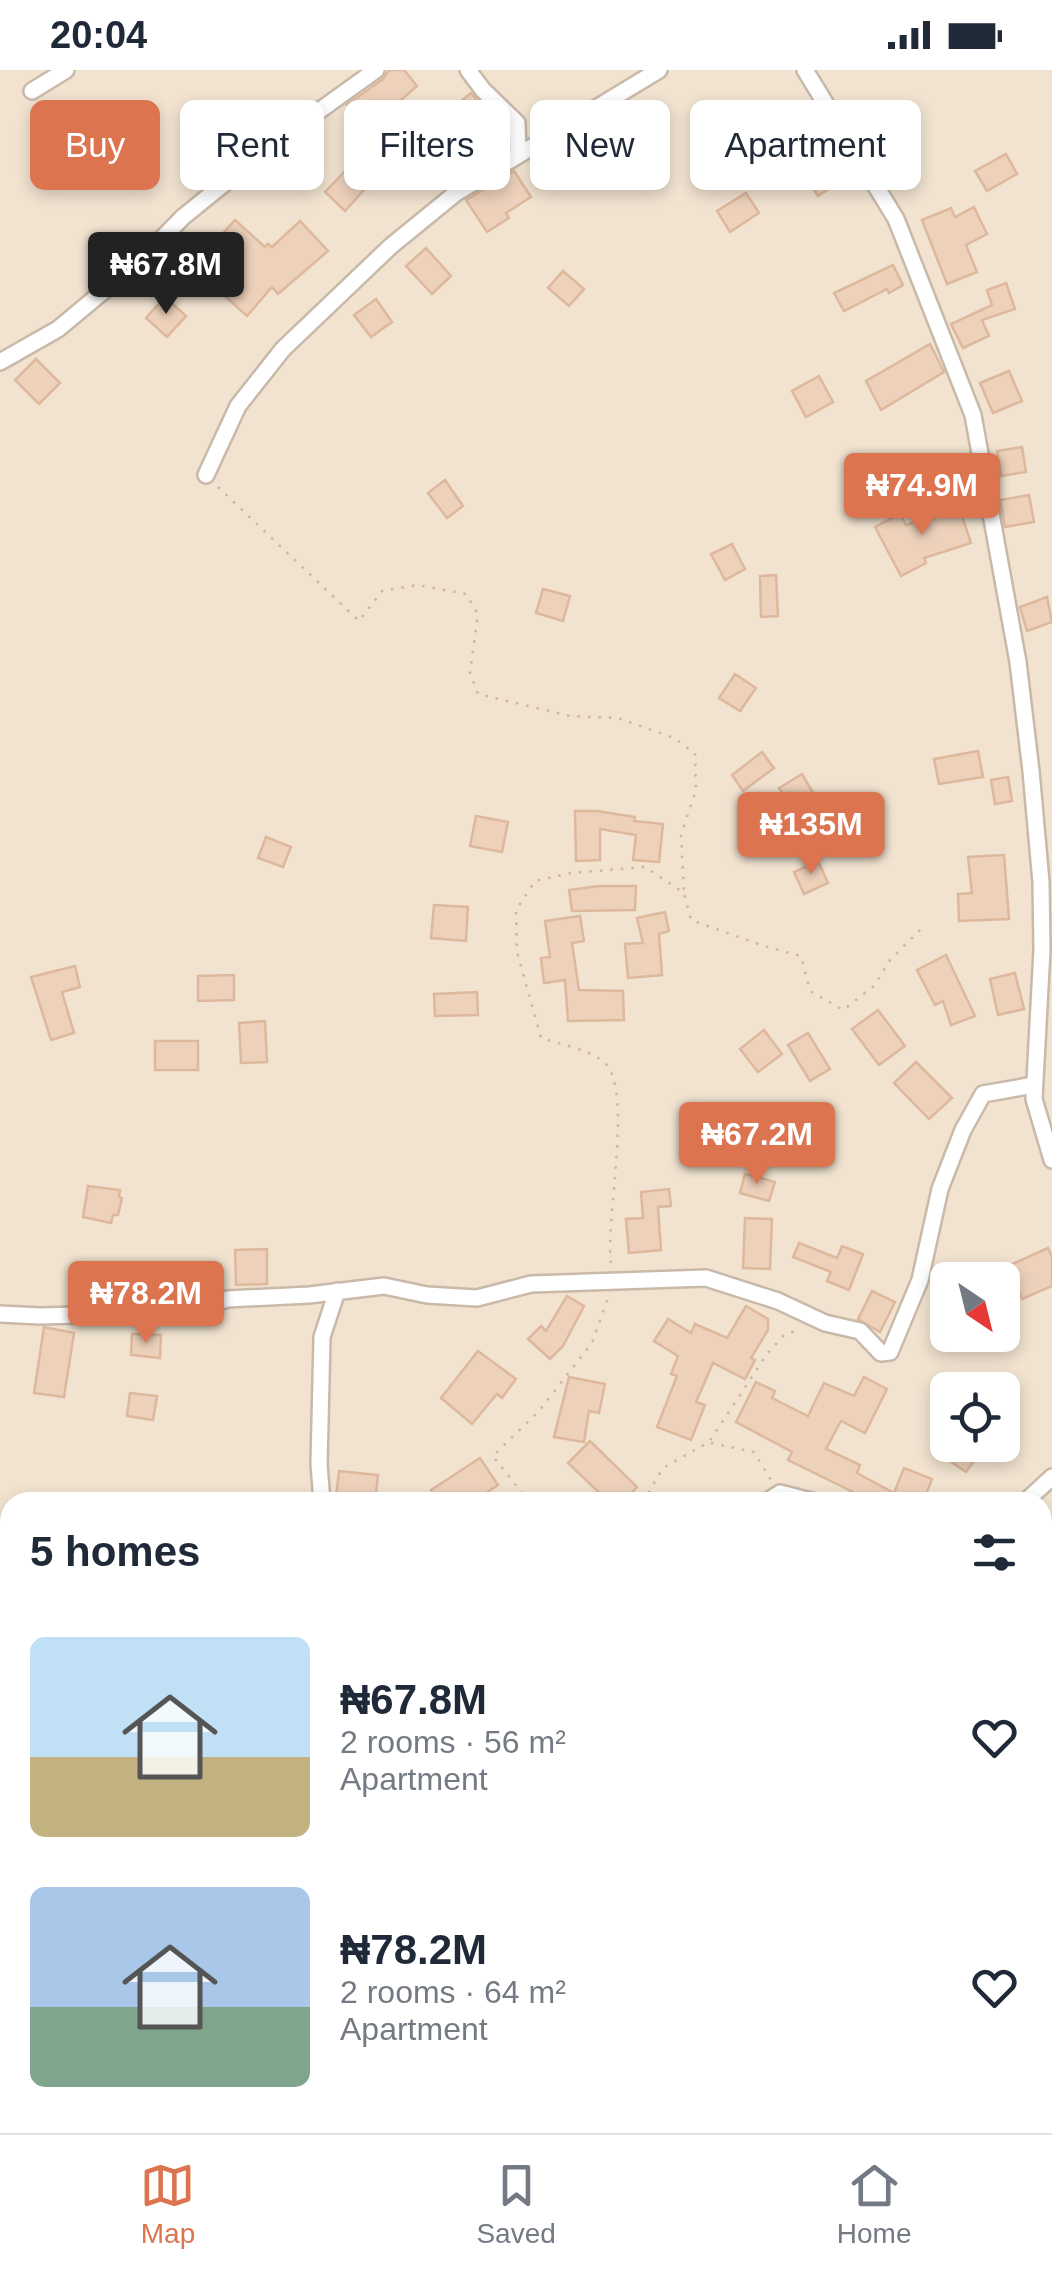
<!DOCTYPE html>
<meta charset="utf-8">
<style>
:root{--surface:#fff;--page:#f2f2f3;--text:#1f2937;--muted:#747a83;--line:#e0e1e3;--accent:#db744f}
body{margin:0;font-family:Helvetica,sans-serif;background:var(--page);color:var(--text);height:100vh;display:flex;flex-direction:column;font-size:38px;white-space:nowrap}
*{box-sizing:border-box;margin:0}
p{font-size:32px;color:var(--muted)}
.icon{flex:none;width:55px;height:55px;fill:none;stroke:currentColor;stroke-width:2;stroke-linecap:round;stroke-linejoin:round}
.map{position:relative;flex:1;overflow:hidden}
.sheet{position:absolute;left:0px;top:1422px;width:1052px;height:642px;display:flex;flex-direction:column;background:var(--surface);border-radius:30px 30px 0 0;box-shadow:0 5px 15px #0003}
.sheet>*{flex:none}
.hud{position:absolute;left:30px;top:30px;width:992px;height:90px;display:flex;gap:20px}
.needle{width:65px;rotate:145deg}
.buttons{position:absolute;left:930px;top:1192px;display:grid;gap:20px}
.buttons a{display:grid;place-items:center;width:90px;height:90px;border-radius:15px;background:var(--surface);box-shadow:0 5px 15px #0003;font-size:50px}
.price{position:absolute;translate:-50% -85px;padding:0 22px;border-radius:10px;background:var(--accent);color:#fff;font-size:32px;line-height:65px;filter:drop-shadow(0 2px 5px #0008)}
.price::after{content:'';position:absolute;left:50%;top:60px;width:30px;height:22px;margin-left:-15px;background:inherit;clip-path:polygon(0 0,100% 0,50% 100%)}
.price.on{background:#222;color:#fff}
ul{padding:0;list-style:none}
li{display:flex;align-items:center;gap:30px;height:250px;padding:0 30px}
li span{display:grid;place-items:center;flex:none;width:280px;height:200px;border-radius:15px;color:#555}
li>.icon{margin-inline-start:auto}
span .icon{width:120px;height:120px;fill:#fffc;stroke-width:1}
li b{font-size:42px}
h2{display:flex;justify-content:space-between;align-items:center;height:120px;padding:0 30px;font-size:42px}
.tag{padding:0 35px;border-radius:15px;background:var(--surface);box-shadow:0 5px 15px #0003;font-size:35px;line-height:90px}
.tag.on{background:var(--accent);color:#fff}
.status{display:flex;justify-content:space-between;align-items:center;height:70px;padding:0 50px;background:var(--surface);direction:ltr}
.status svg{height:28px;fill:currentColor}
.menu{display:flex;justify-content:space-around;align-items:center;height:140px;border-top:2px solid var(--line);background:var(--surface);font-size:28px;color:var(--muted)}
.menu a{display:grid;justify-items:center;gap:5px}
.menu .on{color:var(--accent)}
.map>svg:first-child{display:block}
</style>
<div class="status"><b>20:04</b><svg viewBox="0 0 49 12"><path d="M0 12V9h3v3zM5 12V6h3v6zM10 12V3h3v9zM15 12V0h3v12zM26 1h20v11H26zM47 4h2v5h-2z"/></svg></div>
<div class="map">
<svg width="1052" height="2063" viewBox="0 0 1052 2063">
<rect width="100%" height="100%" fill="#faf1e1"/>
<!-- residential -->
<path fill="#f1e3d0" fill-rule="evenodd" d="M0 0H1052V2063H138L131 2055H1042V1432H10V1915L0 1904ZM948 1210H1002V1265H948ZM948 1320H1002V1375H948Z"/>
<!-- building -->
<g fill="#edd1bb" stroke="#deb89d" stroke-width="2.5">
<polygon points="389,0 404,0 417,16 371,56 367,51 364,54 347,35 383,9"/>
<polygon points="471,23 501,59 453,97 432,74 430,77 412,51 431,38 439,49"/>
<polygon points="376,78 390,91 345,141 325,122 347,99 351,103"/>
<polygon points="1006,84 1017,104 987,121 975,101"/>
<polygon points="823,94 836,114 818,126 805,106"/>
<polygon points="514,101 531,127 506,143 509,148 487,162 466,130"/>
<polygon points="746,123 759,143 730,162 717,141"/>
<polygon points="974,137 987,164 966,175 977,202 947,214 922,150 951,138 955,147"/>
<polygon points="235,150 265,177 268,174 272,177 300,151 328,181 278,224 272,217 247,246 189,194 211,170 214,173"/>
<polygon points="426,178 451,206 432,224 406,196"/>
<polygon points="893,195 903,215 889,223 887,219 844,241 834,223"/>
<polygon points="563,201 584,219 569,236 548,218"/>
<polygon points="1006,213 1015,239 982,250 989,266 963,278 951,254 992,235 987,220"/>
<polygon points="165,227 186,246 167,267 146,248"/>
<polygon points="376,229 392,252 371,267 354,245"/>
<polygon points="930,274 944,302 881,340 866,311"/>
<polygon points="36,289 60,313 39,334 15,310"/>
<polygon points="1009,301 1022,331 993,343 980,313"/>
<polygon points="819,306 833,332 806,347 792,321"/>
<polygon points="1022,377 1026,402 1001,406 997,381"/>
<polygon points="445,410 463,436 447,448 428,423"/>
<polygon points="1029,425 1034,452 1005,457 1000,430"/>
<polygon points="959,437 971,473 924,488 926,493 901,506 875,457 900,444 906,455"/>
<polygon points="732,474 745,499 725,510 711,484"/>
<polygon points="776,505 778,546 761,547 760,506"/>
<polygon points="543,519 570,526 563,551 536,543"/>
<polygon points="1047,527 1052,552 1027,561 1020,537"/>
<polygon points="735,604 756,618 740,641 719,628"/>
<polygon points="978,681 983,707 939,714 934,689"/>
<polygon points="762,682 774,698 743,721 732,705"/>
<polygon points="802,704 819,733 794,748 802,760 770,783 749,754 786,728 779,718"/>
<polygon points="1008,707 1012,731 995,734 991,710"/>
<polygon points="575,741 597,741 635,747 634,751 663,754 659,792 633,790 636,765 600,759 600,790 576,791"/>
<polygon points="476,746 508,752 502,782 470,776"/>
<polygon points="266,767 291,777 283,797 258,788"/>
<polygon points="1004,785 1009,849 959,851 958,824 972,823 968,787"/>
<polygon points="818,791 828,813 804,824 794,802"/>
<polygon points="599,816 636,816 635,840 572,841 569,820"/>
<polygon points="434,835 468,837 466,871 431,868"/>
<polygon points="665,842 669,861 659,864 662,905 628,908 625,874 643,873 637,848"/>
<polygon points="580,846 584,871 572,873 579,920 623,921 624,950 568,951 565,910 544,913 541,888 550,887 545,851"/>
<polygon points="946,885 975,946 951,955 943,931 935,935 917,900"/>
<polygon points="75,896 80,917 62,922 74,963 51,970 31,907"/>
<polygon points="1015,903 1024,939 998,945 990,909"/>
<polygon points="234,905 234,930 198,931 198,906"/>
<polygon points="477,922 478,945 435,946 434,924"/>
<polygon points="878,940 905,976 879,995 852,959"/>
<polygon points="265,951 267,992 241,993 239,953"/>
<polygon points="764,960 782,984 758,1002 740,979"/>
<polygon points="808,963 830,999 810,1011 788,975"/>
<rect x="155" y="971" width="43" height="29"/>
<polygon points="916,992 952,1028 929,1049 894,1013"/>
<polygon points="745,1104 775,1112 769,1131 740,1123"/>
<polygon points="88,1116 120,1120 119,1127 122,1128 118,1145 113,1145 111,1153 83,1147"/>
<polygon points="669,1119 671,1136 658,1137 661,1180 629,1183 626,1149 643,1148 641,1122"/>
<polygon points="745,1148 772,1149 770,1199 743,1198"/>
<polygon points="799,1173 837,1188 842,1176 863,1184 849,1220 827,1211 831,1202 793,1187"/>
<polygon points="1048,1178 1052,1187 1052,1216 1022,1229 1008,1196"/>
<polygon points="267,1179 267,1214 236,1215 235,1180"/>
<polygon points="872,1221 895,1232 880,1262 858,1249"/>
<polygon points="567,1226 584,1236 563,1276 550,1289 528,1269 541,1256 546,1261"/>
<polygon points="746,1236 768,1249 768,1260 751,1288 755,1290 745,1309 713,1293 696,1332 705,1335 691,1370 657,1357 677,1306 671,1304 678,1286 654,1271 668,1249 691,1263 695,1254 727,1268"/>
<polygon points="44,1257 74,1263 64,1327 34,1323"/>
<polygon points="132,1264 161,1265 160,1288 131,1285"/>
<polygon points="478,1281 516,1309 502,1328 497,1324 472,1354 441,1328"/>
<polygon points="569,1307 605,1314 599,1343 589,1341 584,1372 554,1367"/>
<polygon points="864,1307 887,1319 865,1363 841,1351 826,1379 860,1395 857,1403 894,1423 904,1398 932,1409 923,1432 848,1432 853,1422 788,1390 792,1382 736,1352 756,1312 775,1321 772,1328 808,1346 824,1313 854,1326"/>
<polygon points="130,1323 157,1326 153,1350 127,1346"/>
<polygon points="590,1371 637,1417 623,1432 609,1432 568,1393"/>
<polygon points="948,1375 972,1375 981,1381 966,1402 941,1385"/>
<polygon points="480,1388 498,1415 473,1432 440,1432 431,1420"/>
<polygon points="339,1401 378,1405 375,1432 336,1427"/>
</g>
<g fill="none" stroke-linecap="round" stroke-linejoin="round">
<defs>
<g id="minor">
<polyline points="468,0 483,20 517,53 518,83"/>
<polyline points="805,0 896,149 973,345 1018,592 1031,701 1041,812 1042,880 1034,1029 1052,1090"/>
<polyline points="32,21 66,0"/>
<polyline points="0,292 58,259 142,189 183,147 273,74 376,0"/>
<polyline points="206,405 238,336 283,279 391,176 456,123 659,0"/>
<polyline points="0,1244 40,1246 191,1242 227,1229 309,1225 384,1216 427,1225 477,1228 531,1214 706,1208 778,1231 825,1253 860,1261 881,1283 890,1282 920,1210 940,1119 963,1060 983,1024 1034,1015"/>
<polyline points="322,1432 319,1394 322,1267 337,1221"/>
<polyline points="766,1432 780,1423 815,1432"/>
<polyline points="1025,1432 1052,1407"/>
</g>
</defs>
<!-- minor casing -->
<use href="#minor" stroke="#c9b9a9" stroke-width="20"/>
<!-- path -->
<g stroke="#d1b49f" stroke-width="2.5" stroke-dasharray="2.5 8" stroke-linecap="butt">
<polyline points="218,417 359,551 382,521 417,515 466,524 478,544 470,603 478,624 570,646 618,648 674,668 695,683 696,720 681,765 684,821"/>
<path d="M611 1193C605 1150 633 1024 606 994 592 980 560 974 541 968L517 882 516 840 535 811 571 803 645 797 684 823 691 850 764 876 801 886 810 921 843 940 874 916 890 890 924 856"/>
<polyline points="711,1373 754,1382 771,1410"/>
<polyline points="529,1432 493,1386 539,1341 592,1273 609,1225"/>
<polyline points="643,1432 663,1398 709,1372 767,1284 785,1264 799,1260"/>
<polyline points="1042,1624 1052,1620"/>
<polyline points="1042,1678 1052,1691"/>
<polyline points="1042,2035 1052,2026"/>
<polyline points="693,2055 705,2063"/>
<polyline points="830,2063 838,2060 847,2063"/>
<polyline points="1016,2063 1023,2055"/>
</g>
<!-- minor -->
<use href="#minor" stroke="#fff" stroke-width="15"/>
</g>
</svg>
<div class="buttons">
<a><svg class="needle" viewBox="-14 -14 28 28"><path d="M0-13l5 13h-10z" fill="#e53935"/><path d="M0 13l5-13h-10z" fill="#747a83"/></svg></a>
<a><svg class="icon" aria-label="locate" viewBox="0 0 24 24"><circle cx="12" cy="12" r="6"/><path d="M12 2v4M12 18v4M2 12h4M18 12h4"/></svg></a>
</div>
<b class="price on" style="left:166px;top:247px">₦67.8M</b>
<b class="price" style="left:922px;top:468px">₦74.9M</b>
<b class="price" style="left:811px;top:807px">₦135M</b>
<b class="price" style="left:757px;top:1117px">₦67.2M</b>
<b class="price" style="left:146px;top:1276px">₦78.2M</b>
<div class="hud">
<a class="tag on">Buy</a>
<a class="tag">Rent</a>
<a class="tag">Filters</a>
<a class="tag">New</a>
<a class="tag">Apartment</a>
</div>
<section class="sheet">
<h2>5 homes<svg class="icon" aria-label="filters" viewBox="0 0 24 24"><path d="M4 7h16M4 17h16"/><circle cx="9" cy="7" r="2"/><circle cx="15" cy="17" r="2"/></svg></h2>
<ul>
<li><span style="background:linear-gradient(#bfe0f5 60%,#c2b280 0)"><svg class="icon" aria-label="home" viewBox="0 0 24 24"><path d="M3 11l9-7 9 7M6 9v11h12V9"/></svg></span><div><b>₦67.8M</b><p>2 rooms · 56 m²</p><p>Apartment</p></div><svg class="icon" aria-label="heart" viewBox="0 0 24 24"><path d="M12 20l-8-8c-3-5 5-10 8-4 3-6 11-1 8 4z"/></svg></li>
<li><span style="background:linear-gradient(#a9c7e8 60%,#7fa58c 0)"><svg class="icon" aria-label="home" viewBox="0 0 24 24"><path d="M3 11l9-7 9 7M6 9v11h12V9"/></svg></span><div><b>₦78.2M</b><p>2 rooms · 64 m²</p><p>Apartment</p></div><svg class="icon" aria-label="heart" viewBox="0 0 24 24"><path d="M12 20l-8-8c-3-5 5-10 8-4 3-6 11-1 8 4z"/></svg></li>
</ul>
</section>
</div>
<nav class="menu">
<a class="on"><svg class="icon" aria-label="map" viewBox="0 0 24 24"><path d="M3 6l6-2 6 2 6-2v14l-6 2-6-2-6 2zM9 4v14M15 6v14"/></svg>Map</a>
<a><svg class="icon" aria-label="saved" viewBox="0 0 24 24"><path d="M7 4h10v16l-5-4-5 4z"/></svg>Saved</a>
<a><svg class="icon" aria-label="home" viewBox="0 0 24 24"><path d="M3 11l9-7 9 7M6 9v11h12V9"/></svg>Home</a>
</nav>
